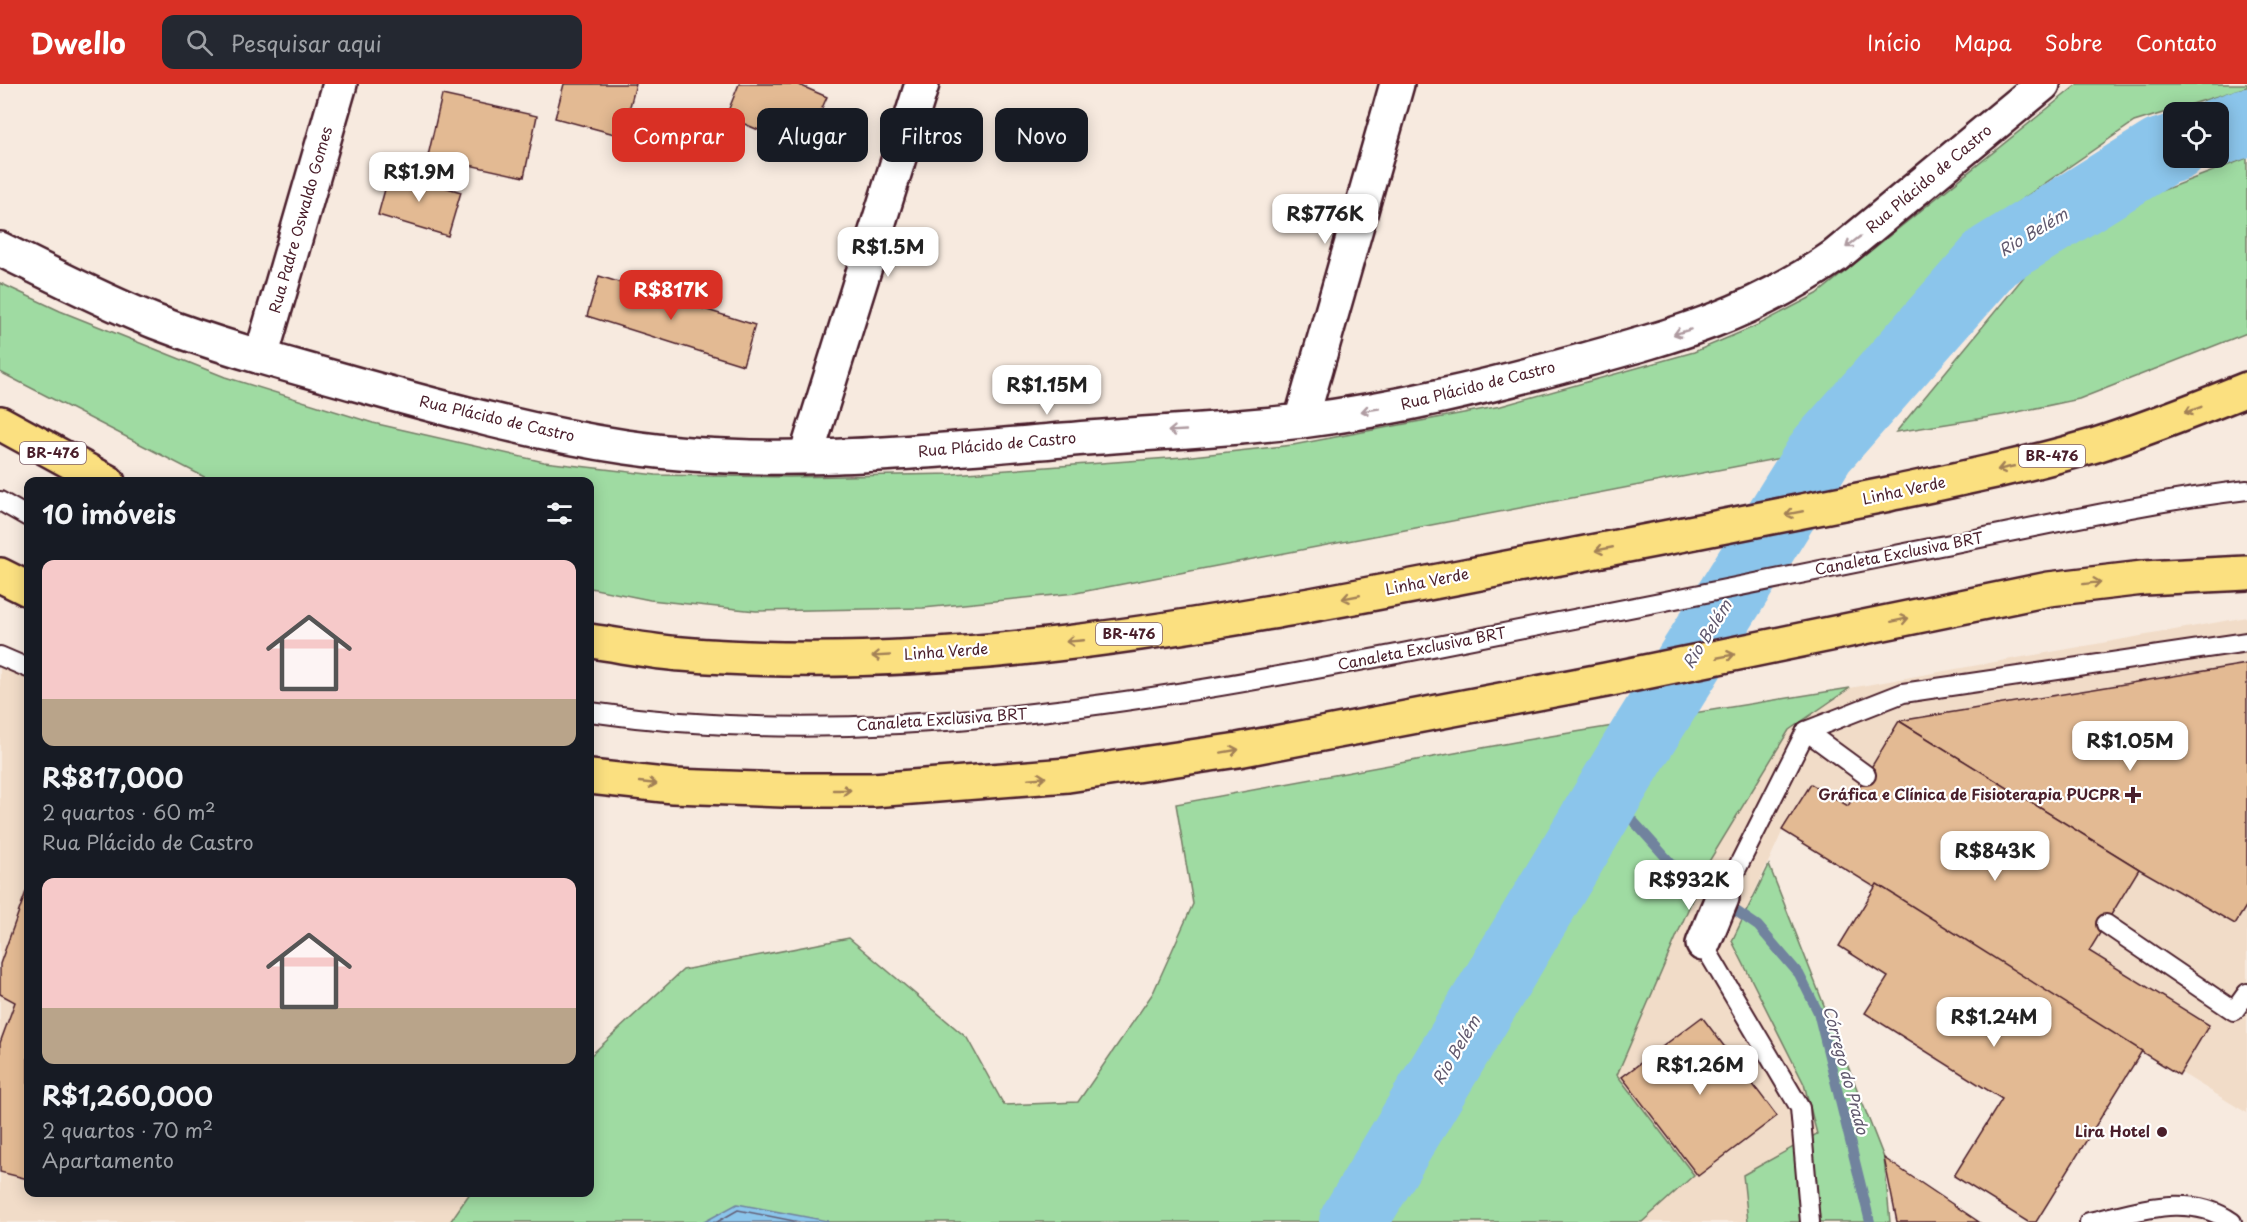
<!DOCTYPE html>
<html lang="pt">
<meta charset="utf-8">
<style>
:root{--surface:#171b24;--page:#242831;--text:#f1f3f6;--muted:#9ea1a6;--accent:#d93025}
body{margin:0;font-family:"Playpen Sans",sans-serif;background:var(--page);color:var(--text);height:100vh;display:flex;flex-direction:column;font-size:22px;white-space:nowrap}
*{box-sizing:border-box;margin:0}
p{font-size:20px;color:var(--muted)}
.icon{flex:none;width:33px;height:33px;fill:none;stroke:currentColor;stroke-width:2;stroke-linecap:round;stroke-linejoin:round}
.map{position:relative;flex:1;overflow:hidden}
.side{position:absolute;left:24px;top:393px;width:570px;height:720px;display:flex;flex-direction:column;background:var(--surface);border-radius:12px;box-shadow:0 3px 15px #0003}
.side>*{flex:none}
.banner{position:absolute;left:612px;top:24px;width:570px;height:54px;display:flex;gap:12px}
.controls{position:absolute;left:2163px;top:18px;display:grid;gap:12px}
.controls a{display:grid;place-items:center;width:66px;height:66px;border-radius:12px;background:var(--surface);box-shadow:0 3px 15px #0003;font-size:30px}
.price{position:absolute;translate:-50% -51px;padding:0 14px;border-radius:12px;background:#fff;color:#222;font-size:20px;line-height:39px;filter:drop-shadow(0 2px 3px #0008)}
.price::after{content:'';position:absolute;left:50%;top:36px;width:18px;height:14px;margin-left:-9px;background:inherit;clip-path:polygon(0 0,100% 0,50% 100%)}
.price.on{background:var(--accent);color:#fff}
ul{padding:0;list-style:none}
li{display:grid;align-content:center;gap:12px;height:318px;padding:0 18px}
li span{display:grid;place-items:center;height:186px;border-radius:12px;color:#555}
li>.icon{margin-inline-start:auto}
span .icon{width:108px;height:108px;fill:#fffc;stroke-width:1}
li b{font-size:26px}
h2{display:flex;justify-content:space-between;align-items:center;height:72px;padding:0 18px;font-size:26px}
.pill{padding:0 21px;border-radius:12px;background:var(--surface);box-shadow:0 3px 15px #0003;font-size:21px;line-height:54px}
.pill.on{background:var(--accent);color:#fff}
header{display:flex;align-items:center;gap:36px;box-sizing:border-box;height:84px;padding:0 30px;background:var(--accent);color:#fff}
header strong{font-size:28px}
nav{display:flex;gap:33px;margin-inline-start:auto;font-size:21px}
.search{width:420px;height:54px;background:var(--page);display:flex;align-items:center;gap:15px;box-sizing:border-box;padding:0 21px;border-radius:12px;color:var(--muted);font-size:22px}
.map>svg:first-child{display:block}
</style>
<header>
<strong>Dwello</strong>
<div class="search"><svg class="icon" aria-label="search" viewBox="0 0 24 24"><circle cx="10" cy="10" r="6"/><path d="M15 15l6 6"/></svg>Pesquisar aqui</div>
<nav><a>Início</a><a>Mapa</a><a>Sobre</a><a>Contato</a></nav>
</header>
<div class="map">
<svg width="2247" height="1138" viewBox="0 0 2247 1138">
<rect width="100%" height="100%" fill="#f7eadf"/>
<filter id="ink" filterUnits="userSpaceOnUse"><feTurbulence type="fractalNoise" baseFrequency=".0167" numOctaves="2"/><feDisplacementMap in="SourceGraphic" scale="12" xChannelSelector="R" yChannelSelector="G"/><feConvolveMatrix kernelMatrix="1 2 1 2 8 2 1 2 1" color-interpolation-filters="sRGB"/></filter>
<g filter="url(#ink)">
<!-- built -->
<g fill="#f1dcc8">
<polygon points="2247,533 2247,1029 1783,746 1732,857 1817,1001 1847,1138 1642,1138 1694,1091 1617,991 1708,779 1789,646 1850,604"/>
<polygon points="0,577 28,592 28,1108 470,1109 450,1138 0,1138"/>
</g>
<!-- green -->
<g fill="#9fdba2" stroke="#747d66" stroke-width="1.5">
<polygon points="2078,0 2247,0 2247,3 2134,38 1986,140 1822,366 1076,509 923,524 756,527 650,516 590,504 590,398 212,397 0,288 0,199 60,227 225,293 373,339 544,378 656,391 789,393 953,390 1183,373 1293,361 1501,322 1694,268 1758,241 1817,210"/>
<polygon points="2247,74 2247,249 2079,315 2003,331 1896,348 2064,144"/>
<polygon points="1850,604 1789,646 1708,779 1617,991 1694,1091 1642,1138 450,1138 470,1109 590,1108 590,972 683,886 849,854 967,954 1004,1021 1078,1018 1153,909 1193,820 1176,720 1526,656"/>
<polygon points="1769,781 1884,1074 1890,1138 1748,1138 1743,1091 1817,1050 1804,1000 1732,857"/>
</g>
<!-- water -->
<polygon fill="#8bc5eb" stroke="#71839e" stroke-width="1.5" points="737,1120 828,1137 828,1138 704,1138"/>
<g fill="none" stroke-linecap="round" stroke-linejoin="round">
<!-- shore -->
<polyline stroke="#646178" stroke-width="1.5" points="717,1138 738,1126 799,1138"/>
<!-- stream -->
<polyline stroke="#71839e" stroke-width="10" points="1609,710 1679,788 1758,842 1799,890 1818,928 1870,1138"/>
<!-- river -->
<g stroke="#8bc5eb" stroke-width="68">
<polyline points="2218,48 2247,38"/>
<polyline points="1353,1138 1636,664 1822,366 1992,173 2161,68 2174,64"/>
</g>
</g>
<!-- building -->
<g fill="#e3ba93" stroke="#4a1f2b" stroke-width="1.5">
<polygon points="564,0 636,0 622,52 555,34"/>
<polygon points="739,0 797,0 827,13 812,46 806,43 798,63 726,32"/>
<polygon points="442,11 537,32 524,93 428,72"/>
<polygon points="390,87 461,108 448,152 378,131"/>
<polygon points="599,192 755,241 743,281 587,232"/>
<polygon points="2247,580 2247,821 2235,840 2139,785 1899,637"/>
<polygon points="1899,637 2139,785 2089,867 2209,941 2179,991 1782,746 1811,700 1848,722"/>
<polygon points="1877,800 2142,967 2036,1138 2028,1138 1954,1092 2002,1015 1865,929 1888,893 1839,862"/>
<polygon points="28,802 28,1095 0,1088 0,959 15,918 0,910 0,880"/>
<polygon points="1702,933 1777,1032 1698,1092 1622,993"/>
<polygon points="1884,1074 1979,1138 1897,1138"/>
</g>
<g fill="none" stroke-linecap="round" stroke-linejoin="round">
<defs>
<g id="lane">
<polyline points="0,417 28,433"/>
<polyline points="0,572 28,584"/>
<path d="M590 628C862 668 1134 620 1402 569 1581 534 1761 498 1940 462 2042 442 2144 418 2247 406"/>
<polyline points="1806,647 1903,609 2247,558"/>
<polyline points="1722,814 1806,647 1866,691"/>
<polyline points="2106,840 2234,927 2247,909"/>
<polyline points="1703,860 1800,1024 1810,1138"/>
<path d="M2089 1138C2137 1128 2188 1107 2232 1138"/>
</g>
<g id="street">
<polyline points="261,273 340,0"/>
<polyline points="806,372 922,0"/>
<polyline points="1703,860 1722,814"/>
</g>
<g id="secondary">
<path d="M0 165C51 190 103 217 156 238 221 263 289 281 356 300 446 325 534 349 626 363 770 384 919 368 1064 356 1143 349 1223 346 1301 337 1396 325 1489 302 1581 277 1676 251 1753 230 1835 172L2043 0"/>
<polyline points="1301,337 1397,0"/>
</g>
<g id="highway">
<polyline points="0,339 108,398"/>
<polyline points="0,491 28,505"/>
<path d="M590 557C620 561 651 568 682 570 979 595 1275 527 1565 473 1673 452 1781 432 1889 410 1959 395 2028 381 2096 361 2147 345 2197 325 2247 305"/>
<polyline points="590,693 673,702 783,706 873,706 1068,691 1238,666 1606,596 2049,505 2143,494 2247,489"/>
</g>
</defs>
<!-- lane casing -->
<use href="#lane" stroke="#4a1f2b" stroke-width="22"/>
<!-- street casing -->
<use href="#street" stroke="#4a1f2b" stroke-width="38"/>
<!-- secondary casing -->
<use href="#secondary" stroke="#4a1f2b" stroke-width="38"/>
<!-- highway casing -->
<use href="#highway" stroke="#4a1f2b" stroke-width="38"/>
<!-- lane -->
<use href="#lane" stroke="#fff" stroke-width="18"/>
<!-- street -->
<use href="#street" stroke="#fff" stroke-width="33"/>
<!-- secondary -->
<use href="#secondary" stroke="#fff" stroke-width="33"/>
<!-- highway -->
<use href="#highway" stroke="#fbe080" stroke-width="33"/>
</g>
<!-- one-way arrows -->
<defs><path id="oneway-shaft" d="M-6 0H5M1.5-3L5.5 0L1.5 3" fill="none" stroke-width="1.6" stroke-linecap="round" stroke-linejoin="round" transform="scale(1.5)"/></defs>
<g stroke="#ae9aa0">
<use href="#oneway-shaft" transform="translate(1853 158) rotate(142)"/>
<use href="#oneway-shaft" transform="translate(1682 248) rotate(163)"/>
<use href="#oneway-shaft" transform="translate(1370 326) rotate(171)"/>
<use href="#oneway-shaft" transform="translate(1177 347) rotate(177)"/>
</g>
<g stroke="#a28056">
<use href="#oneway-shaft" transform="translate(2193 326) rotate(159)"/>
<use href="#oneway-shaft" transform="translate(2006 384) rotate(167)"/>
<use href="#oneway-shaft" transform="translate(1794 429) rotate(169)"/>
<use href="#oneway-shaft" transform="translate(1604 465) rotate(169)"/>
<use href="#oneway-shaft" transform="translate(2092 499) rotate(-7)"/>
<use href="#oneway-shaft" transform="translate(1351 513) rotate(169)"/>
<use href="#oneway-shaft" transform="translate(1900 536) rotate(-12)"/>
<use href="#oneway-shaft" transform="translate(1075 557) rotate(175)"/>
<use href="#oneway-shaft" transform="translate(881 572) rotate(177)"/>
<use href="#oneway-shaft" transform="translate(1726 572) rotate(-11)"/>
<use href="#oneway-shaft" transform="translate(1230 667) rotate(-10)"/>
<use href="#oneway-shaft" transform="translate(1037 694) rotate(-5)"/>
<use href="#oneway-shaft" transform="translate(648 699) rotate(6)"/>
<use href="#oneway-shaft" transform="translate(842 706)"/>
</g>
</g>
<!-- markers -->
<g fill="#4a1f2b" stroke="#fff" stroke-width="2">
<path d="M2130 702h6v6h6v6h-6v6h-6v-6h-6v-6h6z"/>
<circle cx="2162" cy="1048" r="6"/>
</g>
<g text-anchor="middle" stroke-width="4.5" stroke-linejoin="round" paint-order="stroke">
<!-- shield labels -->
<g fill="#fff" stroke="#80626b" stroke-width="1.5">
<rect x="20" y="358" width="66" height="22" rx="4.5"/>
<rect x="2019" y="361" width="66" height="22" rx="4.5"/>
<rect x="1096" y="539" width="66" height="22" rx="4.5"/>
</g>
<g font-size="14" font-weight="bold" fill="#4a1f2b">
<text x="53" y="374">BR-476</text>
<text x="2052" y="377">BR-476</text>
<text x="1129" y="555">BR-476</text>
</g>
<!-- street labels -->
<g font-size="15" fill="#4a1f2b" stroke="#fff">
<text transform="translate(1929 95) rotate(-40)" y="5">Rua Plácido de Castro</text>
<text transform="translate(301 136) rotate(-74)" y="5">Rua Padre Oswaldo Gomes</text>
<text transform="translate(1478 302) rotate(-14)" y="5">Rua Plácido de Castro</text>
<text transform="translate(497 335) rotate(13)" y="5">Rua Plácido de Castro</text>
<text transform="translate(997 361) rotate(-5)" y="5">Rua Plácido de Castro</text>
<text transform="translate(1904 407) rotate(-12)" y="5">Linha Verde</text>
<text transform="translate(1899 470) rotate(-11)" y="5">Canaleta Exclusiva BRT</text>
<text transform="translate(1427 498) rotate(-11)" y="5">Linha Verde</text>
<text transform="translate(1422 565) rotate(-11)" y="5">Canaleta Exclusiva BRT</text>
<text transform="translate(946 568) rotate(-4)" y="5">Linha Verde</text>
<text transform="translate(942 636) rotate(-4)" y="5">Canaleta Exclusiva BRT</text>
</g>
<!-- poi labels -->
<g font-size="15" font-weight="bold" fill="#4a1f2b" stroke="#fff" text-anchor="end">
<text x="2120" y="716">Gráfica e Clínica de Fisioterapia PUCPR</text>
<text x="2150" y="1053">Lira Hotel</text>
</g>
<!-- water labels -->
<g font-size="16" font-style="italic" fill="#61596e" stroke="#fff">
<text transform="translate(2033 148) rotate(-31)" y="6">Rio Belém</text>
<text transform="translate(1707 550) rotate(-58)" y="6">Rio Belém</text>
<text transform="translate(1456 966) rotate(-59)" y="6">Rio Belém</text>
<text transform="translate(1846 986) rotate(75)" y="6">Córrego do Prado</text>
</g>
</g>
</svg>
<div class="controls">
<a><svg class="icon" aria-label="locate" viewBox="0 0 24 24"><circle cx="12" cy="12" r="6"/><path d="M12 2v4M12 18v4M2 12h4M18 12h4"/></svg></a>
</div>
<b class="price" style="left:419px;top:119px">R$1.9M</b>
<b class="price" style="left:1325px;top:161px">R$776K</b>
<b class="price" style="left:888px;top:194px">R$1.5M</b>
<b class="price on" style="left:671px;top:237px">R$817K</b>
<b class="price" style="left:1047px;top:332px">R$1.15M</b>
<b class="price" style="left:2130px;top:688px">R$1.05M</b>
<b class="price" style="left:1995px;top:798px">R$843K</b>
<b class="price" style="left:1689px;top:827px">R$932K</b>
<b class="price" style="left:1994px;top:964px">R$1.24M</b>
<b class="price" style="left:1700px;top:1012px">R$1.26M</b>
<div class="banner">
<a class="pill on">Comprar</a>
<a class="pill">Alugar</a>
<a class="pill">Filtros</a>
<a class="pill">Novo</a>
</div>
<section class="side">
<h2>10 imóveis<svg class="icon" aria-label="filters" viewBox="0 0 24 24"><path d="M4 7h16M4 17h16"/><circle cx="9" cy="7" r="2"/><circle cx="15" cy="17" r="2"/></svg></h2>
<ul>
<li><span style="background:linear-gradient(#f6c9c9 75%,#b9a48a 0)"><svg class="icon" aria-label="home" viewBox="0 0 24 24"><path d="M3 11l9-7 9 7M6 9v11h12V9"/></svg></span><div><b>R$817,000</b><p>2 quartos · 60 m²</p><p>Rua Plácido de Castro</p></div></li>
<li><span style="background:linear-gradient(#f6c9c9 70%,#b9a48a 0)"><svg class="icon" aria-label="home" viewBox="0 0 24 24"><path d="M3 11l9-7 9 7M6 9v11h12V9"/></svg></span><div><b>R$1,260,000</b><p>2 quartos · 70 m²</p><p>Apartamento</p></div></li>
</ul>
</section>
</div>
